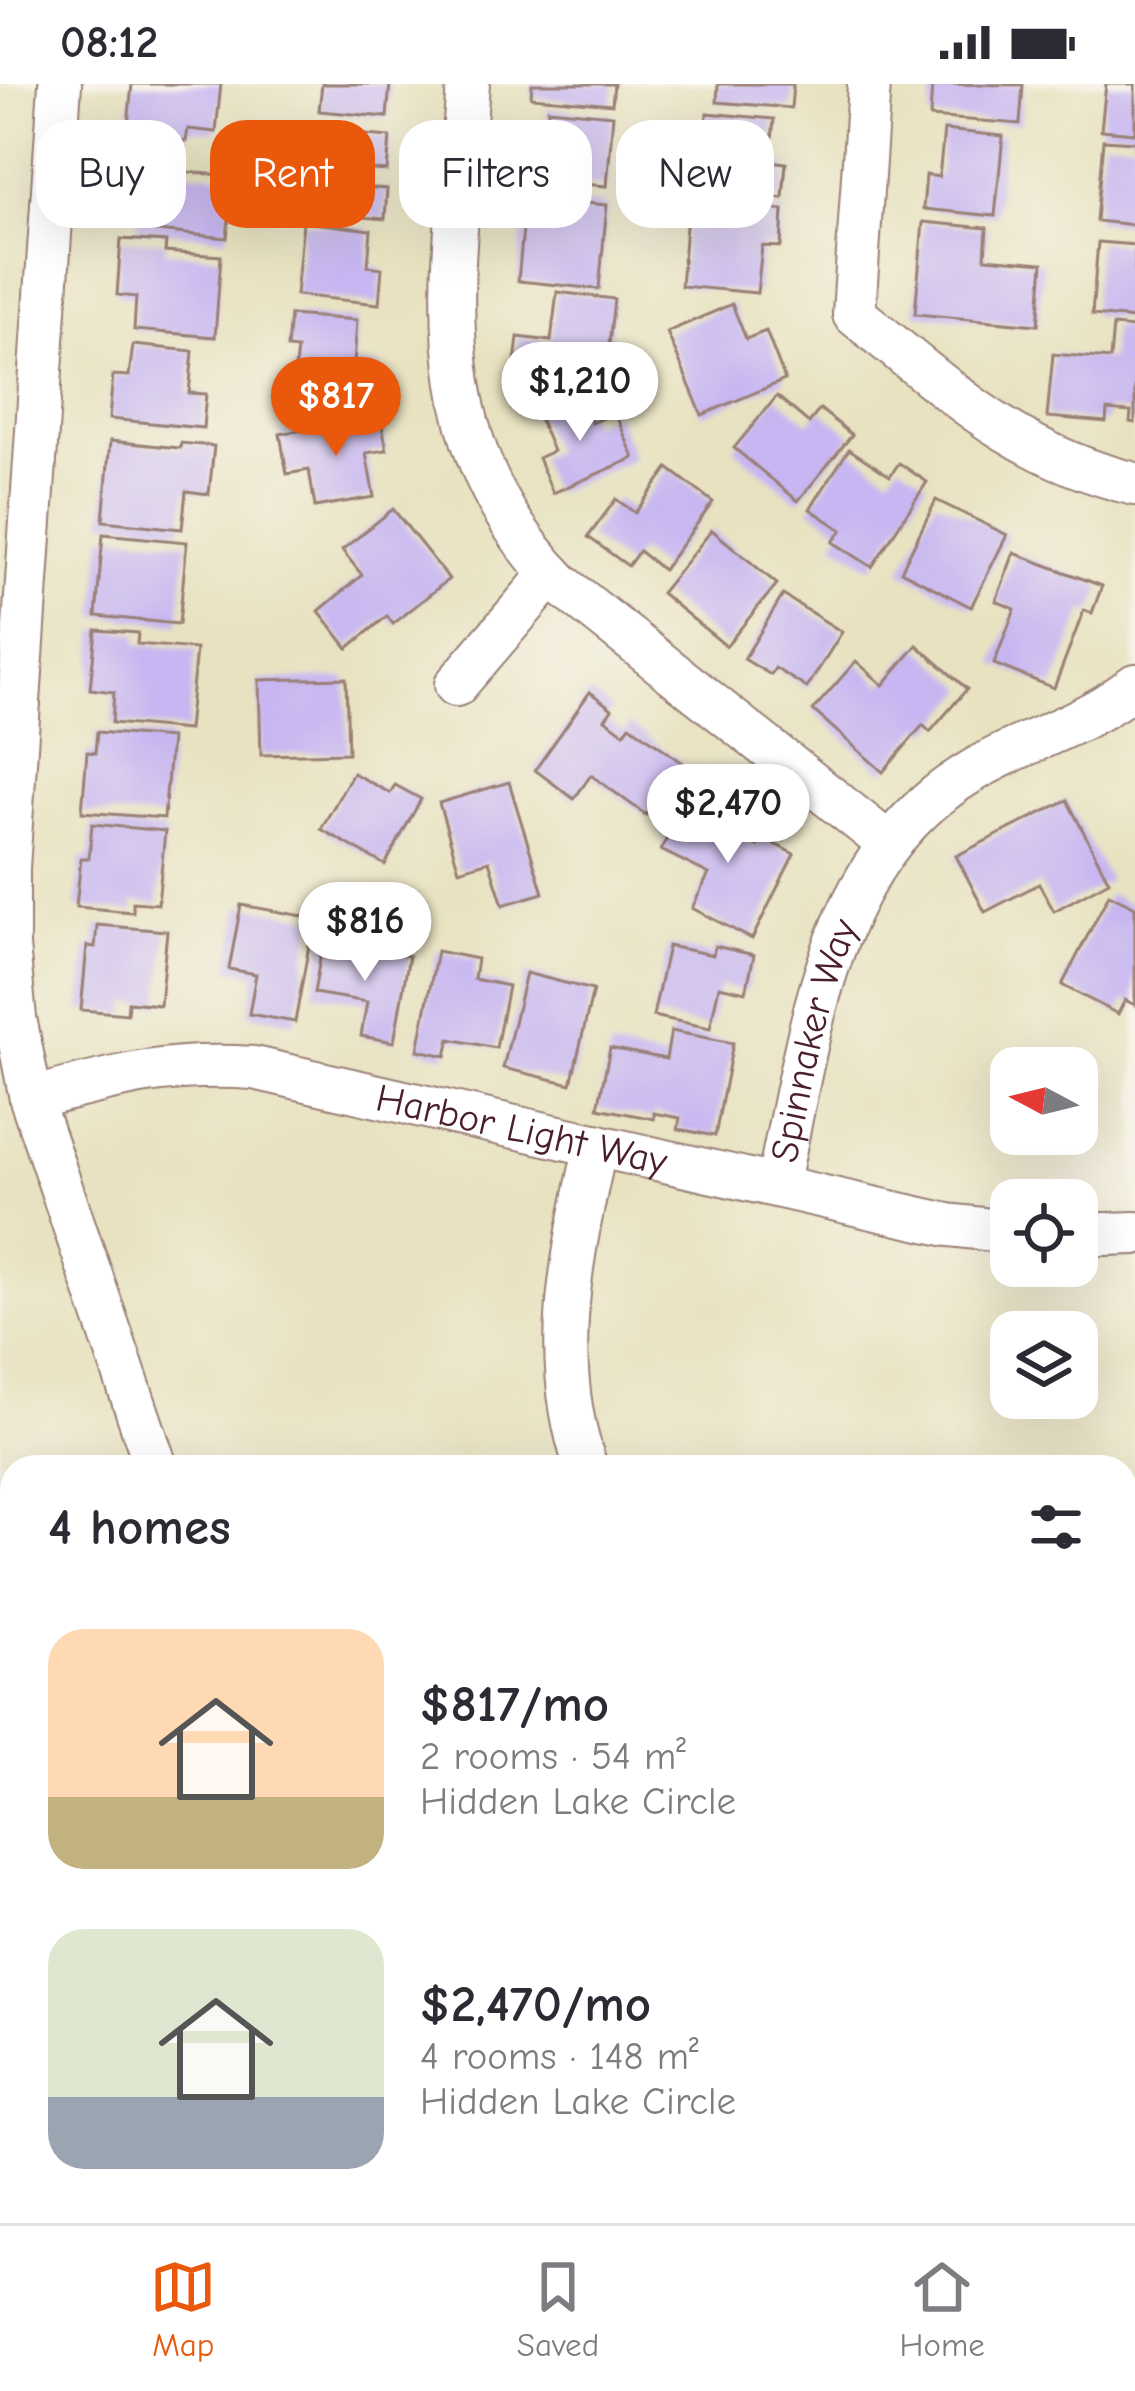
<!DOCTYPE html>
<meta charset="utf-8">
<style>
:root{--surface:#fff;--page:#f2f2f3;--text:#2b2b33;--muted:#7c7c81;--line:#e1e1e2;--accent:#ea580c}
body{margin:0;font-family:"Comic Neue",sans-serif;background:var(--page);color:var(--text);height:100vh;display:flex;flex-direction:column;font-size:45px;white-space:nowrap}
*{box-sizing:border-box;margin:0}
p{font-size:39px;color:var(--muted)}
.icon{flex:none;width:66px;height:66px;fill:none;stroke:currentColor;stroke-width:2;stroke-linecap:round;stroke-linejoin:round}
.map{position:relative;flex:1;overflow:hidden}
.drawer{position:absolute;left:0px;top:1371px;width:1137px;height:768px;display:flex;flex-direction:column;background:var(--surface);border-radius:36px 36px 0 0;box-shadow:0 12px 48px #0002}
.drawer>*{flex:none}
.top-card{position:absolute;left:36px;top:36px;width:1065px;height:108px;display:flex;gap:24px}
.needle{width:78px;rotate:277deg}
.tools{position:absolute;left:990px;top:963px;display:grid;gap:24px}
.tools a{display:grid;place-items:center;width:108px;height:108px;border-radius:24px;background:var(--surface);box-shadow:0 12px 48px #0002;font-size:60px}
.price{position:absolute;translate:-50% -102px;padding:0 27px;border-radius:42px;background:#fff;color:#222;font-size:39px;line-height:78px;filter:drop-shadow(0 3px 6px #0008)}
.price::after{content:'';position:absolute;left:50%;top:72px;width:36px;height:27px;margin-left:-18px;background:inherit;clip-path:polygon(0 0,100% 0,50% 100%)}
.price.selected{background:var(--accent);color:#fff}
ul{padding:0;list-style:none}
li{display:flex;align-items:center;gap:36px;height:300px;padding:0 48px}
li span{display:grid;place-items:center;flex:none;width:336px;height:240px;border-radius:36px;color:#555}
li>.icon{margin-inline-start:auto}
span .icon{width:144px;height:144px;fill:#fffc;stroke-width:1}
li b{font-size:51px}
h2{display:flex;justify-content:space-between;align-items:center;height:144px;padding:0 48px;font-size:51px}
.chip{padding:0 42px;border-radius:36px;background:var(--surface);box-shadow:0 12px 48px #0002;font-size:42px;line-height:108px}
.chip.selected{background:var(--accent);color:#fff}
.status{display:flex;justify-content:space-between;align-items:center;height:84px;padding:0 60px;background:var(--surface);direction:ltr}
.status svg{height:33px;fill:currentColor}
.tab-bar{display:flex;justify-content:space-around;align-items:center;height:168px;border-top:3px solid var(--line);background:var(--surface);font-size:33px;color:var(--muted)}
.tab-bar a{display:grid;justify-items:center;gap:6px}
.tab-bar .selected{color:var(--accent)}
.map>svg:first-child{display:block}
</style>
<div class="status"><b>08:12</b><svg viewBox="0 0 49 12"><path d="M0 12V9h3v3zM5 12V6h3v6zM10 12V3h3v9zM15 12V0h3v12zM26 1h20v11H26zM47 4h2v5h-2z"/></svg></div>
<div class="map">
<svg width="1135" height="2139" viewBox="0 0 1135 2139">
<rect width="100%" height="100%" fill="#f7f3e8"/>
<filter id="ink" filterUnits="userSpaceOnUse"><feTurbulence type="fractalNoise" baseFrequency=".00833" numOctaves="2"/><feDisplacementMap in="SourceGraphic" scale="24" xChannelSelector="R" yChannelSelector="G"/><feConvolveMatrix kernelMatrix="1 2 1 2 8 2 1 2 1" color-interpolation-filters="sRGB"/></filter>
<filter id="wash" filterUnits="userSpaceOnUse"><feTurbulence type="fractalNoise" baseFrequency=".004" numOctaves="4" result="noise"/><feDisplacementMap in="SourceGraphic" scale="48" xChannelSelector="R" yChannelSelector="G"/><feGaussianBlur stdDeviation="2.7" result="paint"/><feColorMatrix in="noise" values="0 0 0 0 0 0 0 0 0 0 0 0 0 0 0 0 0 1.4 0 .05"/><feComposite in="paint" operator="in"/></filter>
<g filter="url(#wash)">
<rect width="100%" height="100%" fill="#e8e2c0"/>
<g id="blocks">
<!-- building -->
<g fill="#c7b6f1">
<polygon points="132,0 221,0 216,48 188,45 186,57 127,51"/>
<polygon points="322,0 390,0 387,33 319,27"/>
<polygon points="532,0 614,0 612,20 531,13"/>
<polygon points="718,0 793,0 791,24 717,18"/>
<polygon points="932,0 1023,1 1020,40 930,33"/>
<polygon points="1106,0 1135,0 1135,49 1101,46"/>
<polygon points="548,25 613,31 607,102 529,95 531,63 545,64"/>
<polygon points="707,29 774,35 770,77 786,79 783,114 684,105 687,66 704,68"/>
<polygon points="309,46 390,53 387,87 360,85 358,103 387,105 385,135 301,128"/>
<polygon points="944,46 1003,52 995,132 923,125 926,91 939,93"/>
<polygon points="1103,56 1135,58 1135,141 1096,137"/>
<polygon points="127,61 167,65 165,86 233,92 227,154 137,145 140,102 124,100"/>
<polygon points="526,113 607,121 599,205 518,197"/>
<polygon points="688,118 783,126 781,163 762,162 757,209 681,202"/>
<polygon points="303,138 371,146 368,182 382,184 379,220 296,211"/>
<polygon points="923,138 987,144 985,174 1043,179 1038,241 915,230"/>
<polygon points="121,155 166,158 165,168 221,172 215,253 134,246 136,213 117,211"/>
<polygon points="1098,158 1135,161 1135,235 1092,231"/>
<polygon points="557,208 614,215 605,297 514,287 518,253 551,257"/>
<polygon points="732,220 746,255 766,247 785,296 702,331 667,248"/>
<polygon points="290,231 357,236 354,280 379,282 375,320 292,312 297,265 287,264"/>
<polygon points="1113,242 1135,244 1135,339 1130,338 1131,328 1107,326 1106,338 1047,333 1053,270 1110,275"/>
<polygon points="133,261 193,267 189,309 206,310 203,344 109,335 113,291 129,292"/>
<polygon points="580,311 592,339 615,329 634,374 553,409 538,374 553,367 537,329"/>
<polygon points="777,312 809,339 820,325 852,351 798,417 734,364"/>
<polygon points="380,332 387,366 366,369 374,413 315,423 309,386 287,390 280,350"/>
<polygon points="110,357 180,364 181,359 214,362 209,410 186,407 182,445 103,437"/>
<polygon points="849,365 890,392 899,379 927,398 872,483 833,458 842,446 810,425"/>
<polygon points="668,384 713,418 663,486 639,467 628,482 588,453 616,415 635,429"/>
<polygon points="936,416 1007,451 971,523 901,487"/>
<polygon points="393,425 449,495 393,540 387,532 348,564 319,527 362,491 342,466"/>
<polygon points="712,446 777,500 726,562 661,509"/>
<polygon points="103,450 187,458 179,540 96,532"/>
<polygon points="1014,469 1102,502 1092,529 1084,526 1054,604 994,580 1015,525 996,517"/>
<polygon points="783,511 842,548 807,604 775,584 771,591 744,575"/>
<polygon points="96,546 138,549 137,560 196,565 188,646 112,639 114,608 90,605"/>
<polygon points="917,561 967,605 930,648 923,641 883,688 813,626 856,577 883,601"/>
<polygon points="346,594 348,669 261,671 259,596"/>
<polygon points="590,608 612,625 605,635 624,649 630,641 683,679 646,731 591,691 574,715 535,686"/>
<polygon points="97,648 171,654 164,734 82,728 87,668 95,669"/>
<polygon points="353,689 390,709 395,701 421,715 385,781 321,745"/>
<polygon points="509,698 543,809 503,821 489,777 459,786 439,719"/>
<polygon points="688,712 744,741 738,752 758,762 762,754 794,770 752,855 692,824 709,790 661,766"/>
<polygon points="1067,716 1109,797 1054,827 1039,800 985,828 956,772"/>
<polygon points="92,740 165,747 158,820 133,818 133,828 76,823 81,774 89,774"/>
<polygon points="1109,810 1135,823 1135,921 1125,916 1118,930 1062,901"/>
<polygon points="241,821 314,834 295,938 249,930 256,890 229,885"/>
<polygon points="97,841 167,847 160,921 128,918 127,930 81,926 87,862 95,863"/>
<polygon points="323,857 409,872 394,958 361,952 367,918 314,909"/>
<polygon points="668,862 713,871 715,862 754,871 746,908 719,902 710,944 653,932"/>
<polygon points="437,867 477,875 474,895 508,902 496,964 450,955 446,972 418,966"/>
<polygon points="526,889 593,906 571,1000 503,984"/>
<polygon points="671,947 733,959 715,1052 678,1045 680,1034 654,1029 654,1035 598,1024 610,964 666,975"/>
</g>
</g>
</g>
<g filter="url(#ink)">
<use href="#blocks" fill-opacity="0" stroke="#998076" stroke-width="3"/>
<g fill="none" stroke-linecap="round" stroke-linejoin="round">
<defs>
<g id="minor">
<polyline points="60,0 8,784 8,862 15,934 31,1015 156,1383"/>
<path d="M468 0C455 188 415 352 562 501L889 760"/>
<path d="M869 0 854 230C948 305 1014 371 1135 400"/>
<polyline points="456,601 551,490"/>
<path id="s1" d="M31 1015C114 993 166 978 254 984L948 1141 1011 1148"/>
<path id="s2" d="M777 1102C810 954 824 779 966 691 1021 656 1084 643 1135 601"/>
<polyline points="1077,1151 1135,1149"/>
<path d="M586 1383C548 1275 572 1170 596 1061"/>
<polyline points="1125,1876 1135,1901"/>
<polyline points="1125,1949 1135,1945"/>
<polyline points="416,2127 421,2139"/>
<polyline points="482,2139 514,2127"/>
</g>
</defs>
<!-- minor casing -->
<use href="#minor" stroke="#998076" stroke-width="46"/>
<!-- minor -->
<use href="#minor" stroke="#fff" stroke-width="42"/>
</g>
</g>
<g text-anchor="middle" stroke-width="9" stroke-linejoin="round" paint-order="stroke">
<!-- street labels -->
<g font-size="39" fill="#4a1f2b" stroke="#f7f3e8">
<text dy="14" stroke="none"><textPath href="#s2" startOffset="150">Spinnaker Way</textPath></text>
<text dy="14" stroke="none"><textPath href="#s1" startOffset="501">Harbor Light Way</textPath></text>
</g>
</g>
</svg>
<div class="tools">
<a><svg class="needle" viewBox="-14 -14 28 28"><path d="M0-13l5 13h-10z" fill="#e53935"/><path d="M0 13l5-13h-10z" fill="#7c7c81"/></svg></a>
<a><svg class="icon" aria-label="locate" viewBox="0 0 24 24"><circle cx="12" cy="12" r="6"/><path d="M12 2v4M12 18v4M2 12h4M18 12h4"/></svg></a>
<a><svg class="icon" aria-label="layers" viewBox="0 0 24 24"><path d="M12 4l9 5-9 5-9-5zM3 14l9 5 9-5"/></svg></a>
</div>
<b class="price" style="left:580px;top:360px">$1,210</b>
<b class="price selected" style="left:336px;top:375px">$817</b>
<b class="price" style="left:728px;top:782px">$2,470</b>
<b class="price" style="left:365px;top:900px">$816</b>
<div class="top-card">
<a class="chip">Buy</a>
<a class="chip selected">Rent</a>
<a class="chip">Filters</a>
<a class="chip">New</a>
</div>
<section class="drawer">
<h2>4 homes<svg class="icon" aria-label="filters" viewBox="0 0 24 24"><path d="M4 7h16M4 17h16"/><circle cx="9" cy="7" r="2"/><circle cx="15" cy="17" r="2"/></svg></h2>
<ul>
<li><span style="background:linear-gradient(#ffd9b3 70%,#c2b280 0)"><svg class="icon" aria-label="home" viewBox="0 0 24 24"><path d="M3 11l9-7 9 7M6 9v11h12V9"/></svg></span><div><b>$817/mo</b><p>2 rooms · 54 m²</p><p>Hidden Lake Circle</p></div></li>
<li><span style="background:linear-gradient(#dfe7d0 70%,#9aa5b1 0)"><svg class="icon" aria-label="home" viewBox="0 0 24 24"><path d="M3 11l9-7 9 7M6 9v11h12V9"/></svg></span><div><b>$2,470/mo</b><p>4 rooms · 148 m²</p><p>Hidden Lake Circle</p></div></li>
</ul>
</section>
</div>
<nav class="tab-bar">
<a class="selected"><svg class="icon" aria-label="map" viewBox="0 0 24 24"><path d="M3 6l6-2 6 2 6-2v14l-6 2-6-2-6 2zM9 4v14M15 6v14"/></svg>Map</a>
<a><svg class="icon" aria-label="saved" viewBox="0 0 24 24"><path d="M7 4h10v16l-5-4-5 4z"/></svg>Saved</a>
<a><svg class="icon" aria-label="home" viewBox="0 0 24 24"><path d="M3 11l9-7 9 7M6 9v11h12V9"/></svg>Home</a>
</nav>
